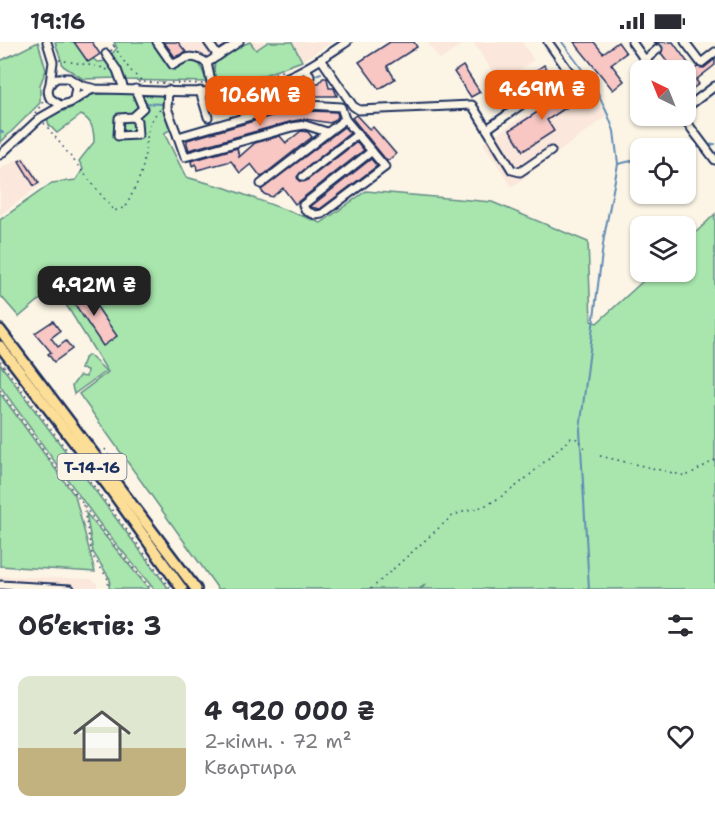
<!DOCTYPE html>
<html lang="uk">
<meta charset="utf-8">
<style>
:root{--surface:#fff;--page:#f7f7f7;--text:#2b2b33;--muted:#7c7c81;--accent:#ea580c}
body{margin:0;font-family:"Shantell Sans",sans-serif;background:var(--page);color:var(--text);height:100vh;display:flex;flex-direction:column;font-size:22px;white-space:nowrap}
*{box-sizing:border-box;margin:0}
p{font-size:20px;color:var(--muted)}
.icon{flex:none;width:33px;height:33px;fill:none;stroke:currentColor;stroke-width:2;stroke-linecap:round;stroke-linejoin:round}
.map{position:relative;height:547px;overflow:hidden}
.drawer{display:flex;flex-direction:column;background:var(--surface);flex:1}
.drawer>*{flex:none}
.needle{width:39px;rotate:317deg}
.tools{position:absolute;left:630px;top:18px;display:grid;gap:12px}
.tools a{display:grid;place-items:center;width:66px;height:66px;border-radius:12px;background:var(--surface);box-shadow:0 2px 4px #0004;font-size:30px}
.price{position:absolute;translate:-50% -51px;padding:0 14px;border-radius:12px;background:var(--accent);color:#fff;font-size:20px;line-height:39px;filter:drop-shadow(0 2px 3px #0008)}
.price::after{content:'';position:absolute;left:50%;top:36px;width:18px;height:14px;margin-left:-9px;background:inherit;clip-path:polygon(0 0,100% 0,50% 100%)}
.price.on{background:#222;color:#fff}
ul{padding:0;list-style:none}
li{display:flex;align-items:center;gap:18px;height:150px;padding:0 18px}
li span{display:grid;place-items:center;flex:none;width:168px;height:120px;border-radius:12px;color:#555}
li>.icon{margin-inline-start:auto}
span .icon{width:72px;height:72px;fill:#fffc;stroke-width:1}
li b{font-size:26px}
h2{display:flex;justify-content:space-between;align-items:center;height:72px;padding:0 18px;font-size:26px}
.status{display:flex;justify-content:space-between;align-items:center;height:42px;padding:0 30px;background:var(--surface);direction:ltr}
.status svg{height:16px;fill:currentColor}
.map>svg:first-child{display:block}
</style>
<div class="status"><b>19:16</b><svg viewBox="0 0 49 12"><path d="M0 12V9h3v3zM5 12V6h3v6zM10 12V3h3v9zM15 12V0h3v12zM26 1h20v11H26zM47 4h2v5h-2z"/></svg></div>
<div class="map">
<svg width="715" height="547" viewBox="0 0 715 547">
<rect width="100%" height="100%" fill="#fcf5e5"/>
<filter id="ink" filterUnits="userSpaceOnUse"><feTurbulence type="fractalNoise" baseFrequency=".0167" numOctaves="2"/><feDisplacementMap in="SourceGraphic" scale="12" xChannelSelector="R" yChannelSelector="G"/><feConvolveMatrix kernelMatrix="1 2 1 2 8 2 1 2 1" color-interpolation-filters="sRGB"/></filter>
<g filter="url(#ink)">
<!-- built -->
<g fill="#fbe7db">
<polygon points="150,0 332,0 302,19 280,28 248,37 217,40 175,40"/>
<polygon points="427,0 466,0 440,18"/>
<polygon points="473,0 522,0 534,18 500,41"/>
<polygon points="580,36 607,74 512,145 483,101"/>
<polygon points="24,114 42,142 0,173 0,127"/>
<polygon points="0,534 91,537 97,541 97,547 0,547"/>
</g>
<!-- green -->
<g fill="#a8e6ad" stroke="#628a86" stroke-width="1.5">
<polygon points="38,0 46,28 40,43 40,61 0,101 0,19"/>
<polygon points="55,0 74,0 97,20 107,19 118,36 83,37 63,24"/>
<polygon points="114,0 154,0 171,23 187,17 199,20 207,40 125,38 111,13 117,6"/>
<polygon points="250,0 256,8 268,0 292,0 302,19 261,34 217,40 214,29 215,18 224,16 228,9"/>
<path d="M117 51 162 53 170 88 164 91 186 135 226 146 321 181 366 149 492 160 588 200 591 279 597 281 653 230H686V200L715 172V547H421L426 542 419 547H218L79 352 108 330 55 245 19 275 0 253V178L52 141 76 138 83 127 79 119 94 100C94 88 92 78 81 73L57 91 49 83 47 76C56 69 67 70 75 64 80 60 82 56 87 53Z"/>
<polygon points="89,313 106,329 74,352 72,344 79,334 86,335 87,328 80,327 84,317"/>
<polygon points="0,322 169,547 154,547 102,485 0,344"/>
<polygon points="0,351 75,454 95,530 0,524"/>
<polygon points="86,471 149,547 109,547 110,537 93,510"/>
</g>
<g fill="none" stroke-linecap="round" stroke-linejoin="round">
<!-- stream -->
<g stroke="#618ab4" stroke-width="2">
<polyline points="562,0 595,45 608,73 614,89 618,122 604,195 580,388 589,547"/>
<polyline points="316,33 321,31"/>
<polyline points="144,61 162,62"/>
<polyline points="172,62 174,62"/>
<polyline points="0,88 3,91"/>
<polyline points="686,108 715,102"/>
<polyline points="618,122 640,117"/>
</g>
</g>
<!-- building -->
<g fill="#f8c7c4" stroke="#1b2f5e" stroke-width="1.5">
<polygon points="74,0 92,0 100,12 88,20"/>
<polygon points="164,0 178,0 186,10 175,15"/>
<polygon points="390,0 414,0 417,5 387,24 395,37 379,47 359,20"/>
<polygon points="574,0 594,0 603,11 618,0 626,11 611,22 624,39 613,48"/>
<polygon points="653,0 673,0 693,28 697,25 704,26 715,17 715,23 696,38 699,42 689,49 686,44 686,28 674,28 661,11 663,4"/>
<polygon points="544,23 550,33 517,56 510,46"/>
<polygon points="463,24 480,50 471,55 454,30"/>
<polygon points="323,36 327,36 329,46 334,46 337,54 315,54 315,41 319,41"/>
<polygon points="574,46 581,56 547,78 554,89 523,109 510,88"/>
<polygon points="309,69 337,70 338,75 330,81 305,77 293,79 189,108 187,102 187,98 282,71"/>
<polygon points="356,73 370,88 373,85 396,112 387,119 352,76"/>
<polygon points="344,85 350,91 300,131 297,135 299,139 306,139 357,100 364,108 295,162 283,146 272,155 264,152 261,148"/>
<polygon points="301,89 308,90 312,95 261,135 251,122 240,131 231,119 197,128 196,122 192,124 191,119 237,106 239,115 255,101 280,94 286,101"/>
<polygon points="23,117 39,141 34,144 19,119"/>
<polygon points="371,117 377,124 320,167 310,165"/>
<polygon points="84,246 117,294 103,304 70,255"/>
<polygon points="53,279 60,289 51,296 58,305 66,299 72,307 54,320 48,312 51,310 35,291"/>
</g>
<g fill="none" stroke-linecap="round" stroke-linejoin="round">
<!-- minor-tunnel -->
<polyline stroke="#cfcdca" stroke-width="7" stroke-dasharray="7 3.5" stroke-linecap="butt" points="658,7 668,0"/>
<defs>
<g id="minor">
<polyline points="47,0 53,20 50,41"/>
<path d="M157 0 173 23C187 14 193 12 207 21"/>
<polyline points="208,0 218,14"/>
<polyline points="548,0 588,56"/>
<polyline points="632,0 652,28"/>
<polyline points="685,0 701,21 715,10"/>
<polyline points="106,12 117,28 124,47"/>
<polyline points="321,17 353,64 359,68 472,63 512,128 520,130 551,109"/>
<polyline points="645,18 658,7"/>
<polyline points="305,27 310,33 309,63 341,65 345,77 385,125 322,172 316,173 306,169 303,163 372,109"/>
<path d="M72 38 83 44 96 47C158 47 225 58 283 37 306 28 326 14 347 0"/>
<polyline points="168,48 167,66 178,95"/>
<polyline points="200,49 208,75"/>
<polyline points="213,49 207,21 239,0"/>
<path d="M74 57 76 45 69 36H57C49 40 46 48 50 56L60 63C73 63 81 51 94 47"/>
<polyline points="309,63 281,65 178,95 185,115 292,85 305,83 327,90"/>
<polyline points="686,66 715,44"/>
<polyline points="682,74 715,118"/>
<polyline points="133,75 137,79 138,93 118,94 119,76 133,75 143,66 135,47"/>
<polyline points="487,87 569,29"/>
<polyline points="0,113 40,76 61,64"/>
<polyline points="303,135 358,92"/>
<polyline points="261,142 345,77"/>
<polyline points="0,543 70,547"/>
</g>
<g id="major">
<polyline points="0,288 196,547"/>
<polyline points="0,304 108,444 182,547"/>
</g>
</defs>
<!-- minor casing -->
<use href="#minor" stroke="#1b2f5e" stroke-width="11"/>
<!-- major casing -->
<use href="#major" stroke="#1b2f5e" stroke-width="14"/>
<!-- path -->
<g stroke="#1b2f5e" stroke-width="1.5" stroke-dasharray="1.5 4.5" stroke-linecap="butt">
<path d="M114 4C124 19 129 30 144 40"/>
<polyline points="111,9 114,4 111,0"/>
<polyline points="59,18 100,25 110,29"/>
<polyline points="269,33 285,28"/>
<polyline points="138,40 166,41"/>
<polyline points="171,41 205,42"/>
<polyline points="35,71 42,62 43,57"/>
<path d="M44 81 114 169 126 165C130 155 136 145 140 134 148 114 143 80 161 67"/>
<polyline points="0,319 171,547"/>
<polyline points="0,348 98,483 151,547"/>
<polyline points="105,407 113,422"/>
<polyline points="600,414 686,434 715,418"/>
<polyline points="83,463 92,513 108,537 108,547"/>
<path d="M371 547 451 475C463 468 475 468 486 463 518 448 545 418 571 396L578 397 587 409"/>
</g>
<!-- minor -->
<use href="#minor" stroke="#fcf5e5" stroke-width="7"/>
<!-- major -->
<use href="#major" stroke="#fdde96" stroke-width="9"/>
</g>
</g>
<g text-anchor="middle" stroke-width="5" stroke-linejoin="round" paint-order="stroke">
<!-- shield labels -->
<rect fill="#fcf5e5" stroke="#5e6a86" stroke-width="1.5" x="57.5" y="412" width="69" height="26" rx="4.5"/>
<g font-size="16" font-weight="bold" fill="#1b2f5e">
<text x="92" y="431">Т-14-16</text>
</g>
</g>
</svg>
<div class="tools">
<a><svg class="needle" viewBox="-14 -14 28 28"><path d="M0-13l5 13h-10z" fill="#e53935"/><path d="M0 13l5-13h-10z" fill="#7c7c81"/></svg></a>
<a><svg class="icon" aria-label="locate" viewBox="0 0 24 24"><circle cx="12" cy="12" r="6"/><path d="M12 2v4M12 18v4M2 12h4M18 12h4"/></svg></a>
<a><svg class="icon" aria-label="layers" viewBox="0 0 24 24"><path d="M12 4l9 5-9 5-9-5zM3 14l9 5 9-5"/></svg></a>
</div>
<b class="price" style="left:542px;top:79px">4.69M ₴</b>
<b class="price" style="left:260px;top:85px">10.6M ₴</b>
<b class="price on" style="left:94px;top:275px">4.92M ₴</b>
</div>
<section class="drawer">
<h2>Об’єктів: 3<svg class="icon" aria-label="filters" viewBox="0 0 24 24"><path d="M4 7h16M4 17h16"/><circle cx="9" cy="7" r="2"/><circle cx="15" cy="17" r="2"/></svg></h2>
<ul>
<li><span style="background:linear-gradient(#dfe7d0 60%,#c2b280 0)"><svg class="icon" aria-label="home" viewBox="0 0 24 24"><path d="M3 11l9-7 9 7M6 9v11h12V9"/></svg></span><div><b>4 920 000 ₴</b><p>2-кімн. · 72 m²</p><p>Квартира</p></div><svg class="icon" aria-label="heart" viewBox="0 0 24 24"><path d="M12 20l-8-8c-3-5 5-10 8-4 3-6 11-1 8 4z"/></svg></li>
</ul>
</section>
